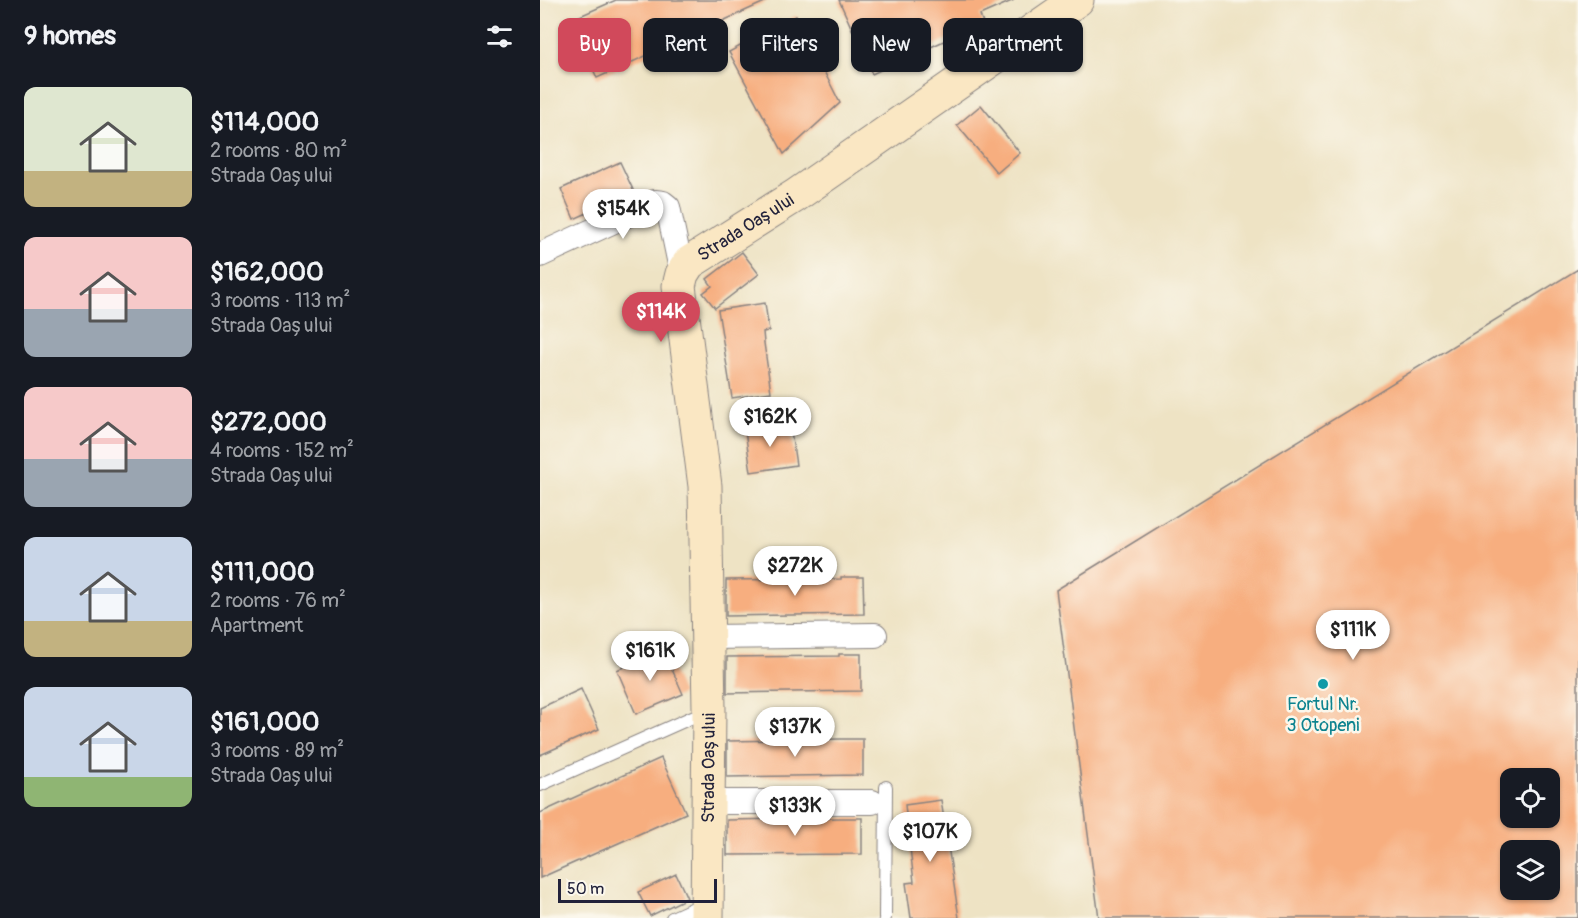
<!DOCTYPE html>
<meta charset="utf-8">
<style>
:root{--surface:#171b24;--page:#20242c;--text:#f1f3f6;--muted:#9ea1a6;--accent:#d1495b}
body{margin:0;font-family:Pangolin,sans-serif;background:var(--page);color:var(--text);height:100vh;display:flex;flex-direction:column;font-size:22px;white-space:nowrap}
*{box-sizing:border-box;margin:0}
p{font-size:20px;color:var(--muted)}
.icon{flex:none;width:33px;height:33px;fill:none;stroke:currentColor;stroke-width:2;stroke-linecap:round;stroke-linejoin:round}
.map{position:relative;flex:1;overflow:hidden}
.drawer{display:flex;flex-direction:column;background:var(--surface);width:540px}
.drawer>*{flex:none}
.guide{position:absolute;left:18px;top:18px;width:570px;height:54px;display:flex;gap:12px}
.tools{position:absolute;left:960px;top:768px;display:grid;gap:12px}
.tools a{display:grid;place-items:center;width:60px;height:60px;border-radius:12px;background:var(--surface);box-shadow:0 2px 4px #0004;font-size:30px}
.scale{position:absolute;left:18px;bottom:15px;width:159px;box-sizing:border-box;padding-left:6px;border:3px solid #22223b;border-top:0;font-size:16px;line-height:21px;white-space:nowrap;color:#22223b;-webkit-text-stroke:4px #fbf7ec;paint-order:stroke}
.price{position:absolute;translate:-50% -51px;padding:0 14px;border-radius:21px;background:#fff;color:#222;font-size:20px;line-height:39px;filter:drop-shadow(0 2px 3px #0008)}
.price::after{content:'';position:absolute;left:50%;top:36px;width:18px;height:14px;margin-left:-9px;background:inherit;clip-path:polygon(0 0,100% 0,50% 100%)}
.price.active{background:var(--accent);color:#fff}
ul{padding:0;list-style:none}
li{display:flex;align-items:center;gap:18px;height:150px;padding:0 24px}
li span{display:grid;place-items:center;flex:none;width:168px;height:120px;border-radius:12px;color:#555}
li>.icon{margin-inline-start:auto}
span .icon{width:72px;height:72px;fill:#fffc;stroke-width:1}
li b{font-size:26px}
h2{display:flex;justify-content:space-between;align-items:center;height:72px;padding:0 24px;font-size:26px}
.pill{padding:0 21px;border-radius:12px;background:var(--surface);box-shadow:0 2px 4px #0004;font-size:21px;line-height:54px}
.pill.active{background:var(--accent);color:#fff}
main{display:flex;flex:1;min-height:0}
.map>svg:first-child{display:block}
</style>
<main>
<section class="drawer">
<h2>9 homes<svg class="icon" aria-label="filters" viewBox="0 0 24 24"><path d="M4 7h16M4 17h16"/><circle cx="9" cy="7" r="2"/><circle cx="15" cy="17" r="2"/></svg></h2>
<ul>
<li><span style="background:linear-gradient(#dfe7d0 70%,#c2b280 0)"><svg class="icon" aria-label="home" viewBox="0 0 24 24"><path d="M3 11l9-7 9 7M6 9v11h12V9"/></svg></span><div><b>$114,000</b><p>2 rooms · 80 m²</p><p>Strada Oașului</p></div></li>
<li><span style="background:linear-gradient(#f6c9c9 60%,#9aa5b1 0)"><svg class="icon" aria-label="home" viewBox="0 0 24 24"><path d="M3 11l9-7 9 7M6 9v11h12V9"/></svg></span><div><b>$162,000</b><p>3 rooms · 113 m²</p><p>Strada Oașului</p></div></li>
<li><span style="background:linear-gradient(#f6c9c9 60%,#9aa5b1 0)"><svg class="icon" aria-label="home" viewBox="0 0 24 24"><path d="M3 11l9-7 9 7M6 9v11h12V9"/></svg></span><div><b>$272,000</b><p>4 rooms · 152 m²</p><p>Strada Oașului</p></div></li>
<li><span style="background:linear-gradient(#c9d6e8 70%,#c2b280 0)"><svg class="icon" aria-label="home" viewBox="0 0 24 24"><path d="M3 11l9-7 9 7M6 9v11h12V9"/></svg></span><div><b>$111,000</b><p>2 rooms · 76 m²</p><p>Apartment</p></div></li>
<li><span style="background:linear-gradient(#c9d6e8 75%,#8fb573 0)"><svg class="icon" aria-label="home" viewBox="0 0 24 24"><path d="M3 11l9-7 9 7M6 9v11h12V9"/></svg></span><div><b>$161,000</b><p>3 rooms · 89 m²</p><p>Strada Oașului</p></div></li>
</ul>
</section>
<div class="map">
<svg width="1038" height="918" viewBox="0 0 1038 918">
<rect width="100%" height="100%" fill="#fbf7ec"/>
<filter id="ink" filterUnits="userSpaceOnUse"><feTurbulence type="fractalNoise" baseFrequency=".0167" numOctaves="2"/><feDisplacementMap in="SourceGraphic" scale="12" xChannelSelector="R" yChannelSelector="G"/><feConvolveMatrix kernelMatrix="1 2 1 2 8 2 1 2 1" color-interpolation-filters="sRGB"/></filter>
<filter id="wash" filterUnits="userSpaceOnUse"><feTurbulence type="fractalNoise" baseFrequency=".008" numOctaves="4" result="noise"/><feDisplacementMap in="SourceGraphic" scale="24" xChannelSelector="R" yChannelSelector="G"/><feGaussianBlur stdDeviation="1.35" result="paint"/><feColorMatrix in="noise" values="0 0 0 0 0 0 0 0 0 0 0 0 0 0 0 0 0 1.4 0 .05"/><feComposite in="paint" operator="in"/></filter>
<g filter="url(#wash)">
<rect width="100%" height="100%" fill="#eee3c4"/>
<g id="blocks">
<!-- building -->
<g fill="#f7ae7f" fill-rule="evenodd">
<polygon points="76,0 229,0 57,78 31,20"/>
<polygon points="299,0 474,0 440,15 443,23 332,74"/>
<polygon points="256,16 300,103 244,154 189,52"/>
<polygon points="441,105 480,153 457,173 417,125"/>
<polygon points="80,162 94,192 34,219 21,189"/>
<polygon points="202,252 219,274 175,308 163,293 172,286 167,279"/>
<path d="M1038 269V918H559L516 590ZM970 778H1010V818H970ZM970 850H1010V890H970Z"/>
<polygon points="225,303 229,331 223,332 224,343 231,392 192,398 178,310"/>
<polygon points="250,425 256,465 211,472 205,431"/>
<polygon points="301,577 323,577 324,614 186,616 186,580 301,579"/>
<polygon points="123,649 143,694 96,714 77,670"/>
<polygon points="299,654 321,654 321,691 187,693 187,657 299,656"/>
<polygon points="41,689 59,729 0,755 0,708"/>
<polygon points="301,739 323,739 323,775 187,777 187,741"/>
<polygon points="121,758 146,813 0,878 0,813"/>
<polygon points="401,800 419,918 371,918 366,883 374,882 365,805"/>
<polygon points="300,818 322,818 322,854 187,855 187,820"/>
<polygon points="136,874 147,898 110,916 98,892"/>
</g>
</g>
</g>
<g filter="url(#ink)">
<use href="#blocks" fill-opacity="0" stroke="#888280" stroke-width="1.5"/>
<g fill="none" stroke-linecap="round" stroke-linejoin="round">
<defs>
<g id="lane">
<polyline points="0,785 166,711"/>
<polyline points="132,918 154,908"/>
<polyline points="345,918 346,787"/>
</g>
<g id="street">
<polyline points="0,255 115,202 123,203 128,207 142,274"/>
<polyline points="168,637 335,635"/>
<polyline points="169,802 332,802"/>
</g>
<g id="secondary">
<path id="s1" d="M167 918 169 709 165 486 139 286 142 274 149 263 255 196 537 0"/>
</g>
</defs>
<!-- lane casing -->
<use href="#lane" stroke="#888280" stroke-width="14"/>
<!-- street casing -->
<use href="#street" stroke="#888280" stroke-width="26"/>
<!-- secondary casing -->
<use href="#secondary" stroke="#888280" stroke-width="35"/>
<!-- lane -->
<use href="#lane" stroke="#fff" stroke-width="12"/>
<!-- street -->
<use href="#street" stroke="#fff" stroke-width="24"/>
<!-- secondary -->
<use href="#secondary" stroke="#fae7c3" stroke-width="33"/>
</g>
</g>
<!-- markers -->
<circle fill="#0f9aa8" stroke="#fbf7ec" stroke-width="2" cx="783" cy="684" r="6"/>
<g text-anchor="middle" stroke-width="5" stroke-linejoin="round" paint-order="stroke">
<!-- street labels -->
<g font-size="18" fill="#22223b" stroke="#fbf7ec">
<text dy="6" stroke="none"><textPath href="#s1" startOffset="726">Strada Oașului</textPath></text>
<text dy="6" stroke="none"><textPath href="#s1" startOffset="150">Strada Oașului</textPath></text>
</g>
<!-- culture labels -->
<g font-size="18" fill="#0d838f" stroke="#fbf7ec">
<text x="783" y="710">Fortul Nr.<tspan x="783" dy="21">3 Otopeni</tspan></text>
</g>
</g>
</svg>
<div class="tools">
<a><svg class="icon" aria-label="locate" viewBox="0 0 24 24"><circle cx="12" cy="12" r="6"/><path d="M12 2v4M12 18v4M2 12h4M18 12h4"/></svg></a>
<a><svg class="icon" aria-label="layers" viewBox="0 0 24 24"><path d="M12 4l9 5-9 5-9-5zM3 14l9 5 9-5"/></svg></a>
</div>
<div class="scale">50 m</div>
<b class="price" style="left:83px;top:240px">$154K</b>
<b class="price active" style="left:121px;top:343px">$114K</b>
<b class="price" style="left:230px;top:448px">$162K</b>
<b class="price" style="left:255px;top:597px">$272K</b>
<b class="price" style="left:813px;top:661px">$111K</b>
<b class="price" style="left:110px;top:682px">$161K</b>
<b class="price" style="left:255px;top:758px">$137K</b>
<b class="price" style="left:255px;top:837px">$133K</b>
<b class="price" style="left:390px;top:863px">$107K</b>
<div class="guide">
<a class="pill active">Buy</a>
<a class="pill">Rent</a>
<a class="pill">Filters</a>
<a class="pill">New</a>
<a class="pill">Apartment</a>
</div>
</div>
</main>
